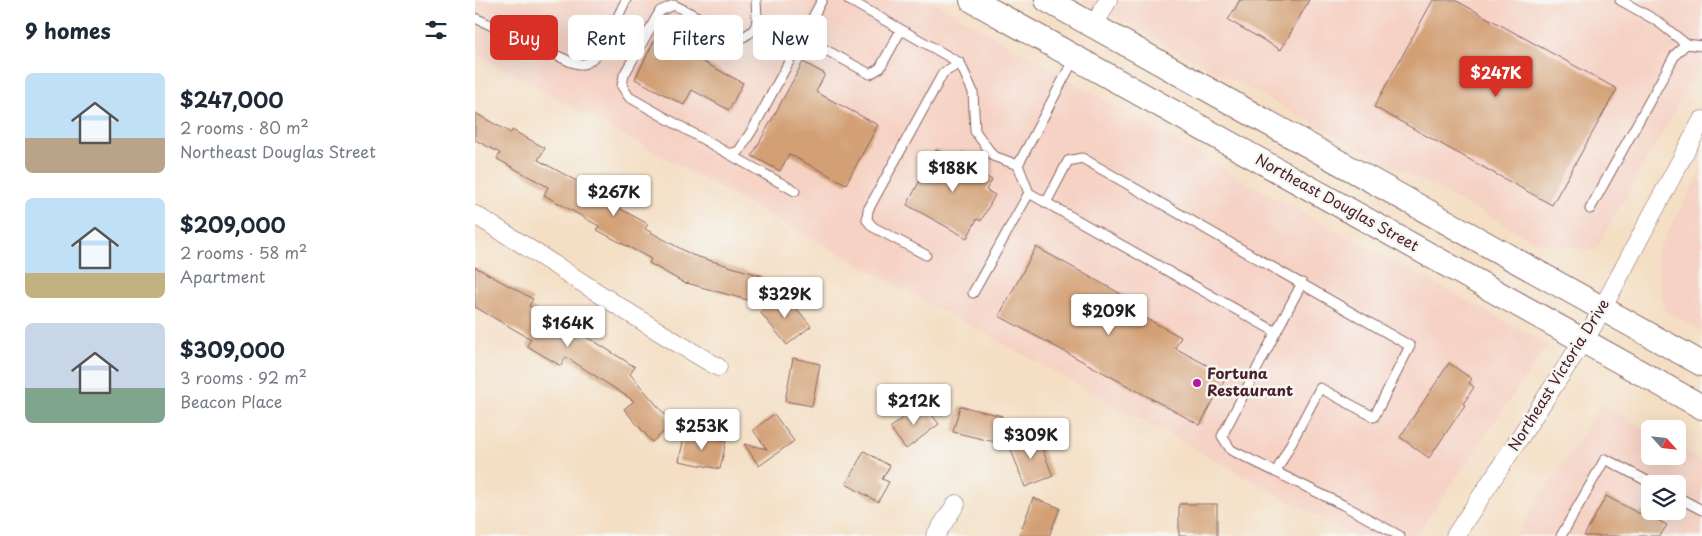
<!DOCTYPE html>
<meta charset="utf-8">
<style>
:root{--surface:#fff;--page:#f6f6f7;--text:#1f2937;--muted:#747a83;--accent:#d93025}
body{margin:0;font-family:"Playpen Sans",sans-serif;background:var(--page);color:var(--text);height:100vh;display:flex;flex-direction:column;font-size:19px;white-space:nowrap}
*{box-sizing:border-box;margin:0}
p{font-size:16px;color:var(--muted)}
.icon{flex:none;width:28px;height:28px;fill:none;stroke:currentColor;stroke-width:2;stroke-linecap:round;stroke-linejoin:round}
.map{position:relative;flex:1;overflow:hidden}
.panel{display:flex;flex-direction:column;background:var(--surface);width:475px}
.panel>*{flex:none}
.hud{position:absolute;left:15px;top:15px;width:475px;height:45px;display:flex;gap:10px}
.needle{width:32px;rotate:117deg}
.controls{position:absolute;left:1166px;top:420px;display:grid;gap:10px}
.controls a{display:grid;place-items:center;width:45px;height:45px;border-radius:8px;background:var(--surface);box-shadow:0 5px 20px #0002;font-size:25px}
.price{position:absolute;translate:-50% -42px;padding:0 11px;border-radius:5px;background:#fff;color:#222;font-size:16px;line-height:32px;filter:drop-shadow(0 1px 2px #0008)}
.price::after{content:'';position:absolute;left:50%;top:30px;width:15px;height:11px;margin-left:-8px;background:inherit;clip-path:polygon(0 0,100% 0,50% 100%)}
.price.on{background:var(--accent);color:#fff}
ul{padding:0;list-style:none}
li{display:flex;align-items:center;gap:15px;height:125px;padding:0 25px}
li span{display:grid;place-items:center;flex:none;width:140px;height:100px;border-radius:8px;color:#555}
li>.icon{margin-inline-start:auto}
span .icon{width:60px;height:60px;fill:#fffc;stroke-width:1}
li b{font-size:21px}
h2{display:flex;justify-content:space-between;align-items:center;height:60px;padding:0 25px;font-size:21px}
.chip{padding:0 18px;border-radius:8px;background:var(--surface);box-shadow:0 5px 20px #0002;font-size:18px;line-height:45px}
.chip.on{background:var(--accent);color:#fff}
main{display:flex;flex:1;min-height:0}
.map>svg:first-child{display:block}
</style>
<main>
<section class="panel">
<h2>9 homes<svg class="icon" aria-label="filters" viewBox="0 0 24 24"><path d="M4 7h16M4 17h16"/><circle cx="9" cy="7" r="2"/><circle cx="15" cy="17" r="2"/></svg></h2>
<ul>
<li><span style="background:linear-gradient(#bfe0f5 65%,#b9a48a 0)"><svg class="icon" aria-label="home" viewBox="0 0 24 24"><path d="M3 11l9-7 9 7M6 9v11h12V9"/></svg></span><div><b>$247,000</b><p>2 rooms · 80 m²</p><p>Northeast Douglas Street</p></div></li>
<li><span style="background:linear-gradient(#bfe0f5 75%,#c2b280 0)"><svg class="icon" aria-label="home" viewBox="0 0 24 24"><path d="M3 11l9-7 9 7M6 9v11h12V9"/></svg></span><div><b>$209,000</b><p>2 rooms · 58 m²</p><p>Apartment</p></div></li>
<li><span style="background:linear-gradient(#c9d6e8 65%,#7fa58c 0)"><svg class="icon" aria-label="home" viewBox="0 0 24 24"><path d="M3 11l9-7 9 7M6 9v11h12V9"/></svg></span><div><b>$309,000</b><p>3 rooms · 92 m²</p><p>Beacon Place</p></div></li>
</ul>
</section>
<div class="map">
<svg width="1227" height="536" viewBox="0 0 1227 536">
<rect width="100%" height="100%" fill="#f6f6f2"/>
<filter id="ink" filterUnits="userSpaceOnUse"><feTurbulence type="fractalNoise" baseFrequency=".02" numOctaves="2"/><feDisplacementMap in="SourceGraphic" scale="10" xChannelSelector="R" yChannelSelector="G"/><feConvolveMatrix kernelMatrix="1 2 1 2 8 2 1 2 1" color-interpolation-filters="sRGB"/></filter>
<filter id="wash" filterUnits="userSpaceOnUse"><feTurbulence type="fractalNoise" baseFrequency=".0096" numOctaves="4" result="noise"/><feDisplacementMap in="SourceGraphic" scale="20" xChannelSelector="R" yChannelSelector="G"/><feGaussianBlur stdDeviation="1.12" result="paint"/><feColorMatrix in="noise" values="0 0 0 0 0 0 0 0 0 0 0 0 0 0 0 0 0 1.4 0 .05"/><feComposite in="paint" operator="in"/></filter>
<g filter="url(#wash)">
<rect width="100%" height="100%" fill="#f4dfc4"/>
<!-- built -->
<g fill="#f6d2c4" fill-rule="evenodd">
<polygon points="0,0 456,0 789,192 1073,344 941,536 878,536 0,53"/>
<polygon points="607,0 1227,0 1227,63 1120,251 1060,241"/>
<polygon points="1227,170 1227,331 1189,310 1181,253"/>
<path d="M1127 404 1175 432V456H1202L1203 447 1227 461V536H1040ZM1175 484H1202V511H1175Z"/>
</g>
<g id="blocks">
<!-- building -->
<g fill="#d3a076">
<polygon points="765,0 834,0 806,50 753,20"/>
<polygon points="958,0 980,0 1142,89 1077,205 899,107"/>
<polygon points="181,37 268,83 254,110 217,90 209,105 160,79"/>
<polygon points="328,62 350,74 341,92 403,125 371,184 314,154 305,171 277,156"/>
<polygon points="0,113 36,133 37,130 70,148 63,160 120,191 118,194 173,224 170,229 217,255 287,276 279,302 212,283 211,284 174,263 176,259 122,230 124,226 69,195 73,187 22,159 25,153 0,140"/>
<polygon points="461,150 482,161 487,152 502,160 497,169 517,180 511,190 520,195 506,221 502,219 492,238 432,205"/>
<polygon points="561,247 655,299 650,307 706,337 700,348 752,376 725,425 524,316"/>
<polygon points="0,267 58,299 54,306 122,343 160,367 155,374 198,424 177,442 149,409 159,401 91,357 86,366 52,346 56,339 0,307"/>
<polygon points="309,293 336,326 312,345 285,312"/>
<polygon points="318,358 345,364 337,406 310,401"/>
<polygon points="974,363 997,379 994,383 999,387 988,404 990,405 954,458 925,437"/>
<polygon points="447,402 464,424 431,449 415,428"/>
<polygon points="485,406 527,416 520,442 478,432"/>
<polygon points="299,414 319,441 284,466 269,444 292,449 278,430"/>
<polygon points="210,432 251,441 245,469 204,461"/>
<polygon points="561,433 578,476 550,487 534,444"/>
<polygon points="389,451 415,466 407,479 414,482 403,502 371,484"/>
<polygon points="1131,496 1165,514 1166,511 1192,525 1185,536 1109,536"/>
<polygon points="558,498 585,508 574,536 544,536"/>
<rect x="704" y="504" width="38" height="32"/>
</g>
</g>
</g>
<g filter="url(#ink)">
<use href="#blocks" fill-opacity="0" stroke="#866261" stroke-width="1"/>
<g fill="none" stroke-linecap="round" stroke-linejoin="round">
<defs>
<g id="service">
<path d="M281 0C281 12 286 28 273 34 269 37 267 38 262 37L199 5 185 11 149 75 147 86 154 97 254 154 264 151 279 127 347 0"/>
<polyline points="374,0 485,63 498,92 500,131 518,156 543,165 554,193 801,332 747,436 756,450 868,505 925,536"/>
<polyline points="1145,0 1182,21 1211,44"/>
<path d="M0 18 96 62C100 63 105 65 108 64 125 61 143 15 151 0"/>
<polyline points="327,37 395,74 405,68 426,30"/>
<polyline points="254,154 320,191"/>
<polyline points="543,165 599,59"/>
<polyline points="571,203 593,161 607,158 935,346 899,417 845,388 801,472"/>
<polyline points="1115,209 1200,55 1211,44 1227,46"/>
<polyline points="451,255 398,227 392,220 393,210 468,73 485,63"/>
<polyline points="498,293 554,193"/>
<polyline points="801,332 827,283"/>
<polyline points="1202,497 1227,510"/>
<polyline points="1086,536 1130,459 1178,484"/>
</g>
<g id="minor">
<polyline points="619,26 633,0"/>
<path d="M0 215C82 264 160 320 243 367"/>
<polyline points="460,536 481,504"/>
<polyline points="980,536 1118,326 1227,120"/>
</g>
<g id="secondary">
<polyline points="497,0 1227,407"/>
<polyline points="572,0 1227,364"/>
</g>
</defs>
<!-- service casing -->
<use href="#service" stroke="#866261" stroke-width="11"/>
<!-- minor casing -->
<use href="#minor" stroke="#866261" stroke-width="19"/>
<!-- secondary casing -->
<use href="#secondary" stroke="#866261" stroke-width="26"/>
<!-- service -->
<use href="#service" stroke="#fff" stroke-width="9"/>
<!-- minor -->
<use href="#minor" stroke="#fff" stroke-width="18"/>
<!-- secondary -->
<use href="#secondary" stroke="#fff" stroke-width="24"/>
</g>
</g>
<!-- markers -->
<circle fill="#b5179e" stroke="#f6f6f2" stroke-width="2" cx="722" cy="383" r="5"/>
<g text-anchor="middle" stroke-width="5" stroke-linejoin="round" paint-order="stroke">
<!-- street labels -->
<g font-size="15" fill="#4a1f2b" stroke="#f6f6f2">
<text transform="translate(862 203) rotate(29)" y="5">Northeast Douglas Street</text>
<text transform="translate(1084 375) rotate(-58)" y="5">Northeast Victoria Drive</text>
</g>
<!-- poi labels -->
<g font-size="15" font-weight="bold" fill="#4a1f2b" stroke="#f6f6f2" text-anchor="start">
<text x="732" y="379">Fortuna<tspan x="732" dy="17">Restaurant</tspan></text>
</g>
</g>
</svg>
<div class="controls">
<a><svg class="needle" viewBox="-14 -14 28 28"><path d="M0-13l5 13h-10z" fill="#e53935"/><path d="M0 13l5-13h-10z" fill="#747a83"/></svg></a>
<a><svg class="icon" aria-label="layers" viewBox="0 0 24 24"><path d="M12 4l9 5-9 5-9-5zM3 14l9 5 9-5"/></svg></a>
</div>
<b class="price on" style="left:1021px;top:98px">$247K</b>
<b class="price" style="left:478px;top:193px">$188K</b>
<b class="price" style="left:139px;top:217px">$267K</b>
<b class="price" style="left:310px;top:319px">$329K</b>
<b class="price" style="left:634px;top:336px">$209K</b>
<b class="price" style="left:93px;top:348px">$164K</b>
<b class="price" style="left:439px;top:426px">$212K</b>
<b class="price" style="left:227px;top:451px">$253K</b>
<b class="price" style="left:556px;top:460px">$309K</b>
<div class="hud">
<a class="chip on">Buy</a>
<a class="chip">Rent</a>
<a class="chip">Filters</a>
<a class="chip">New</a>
</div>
</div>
</main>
